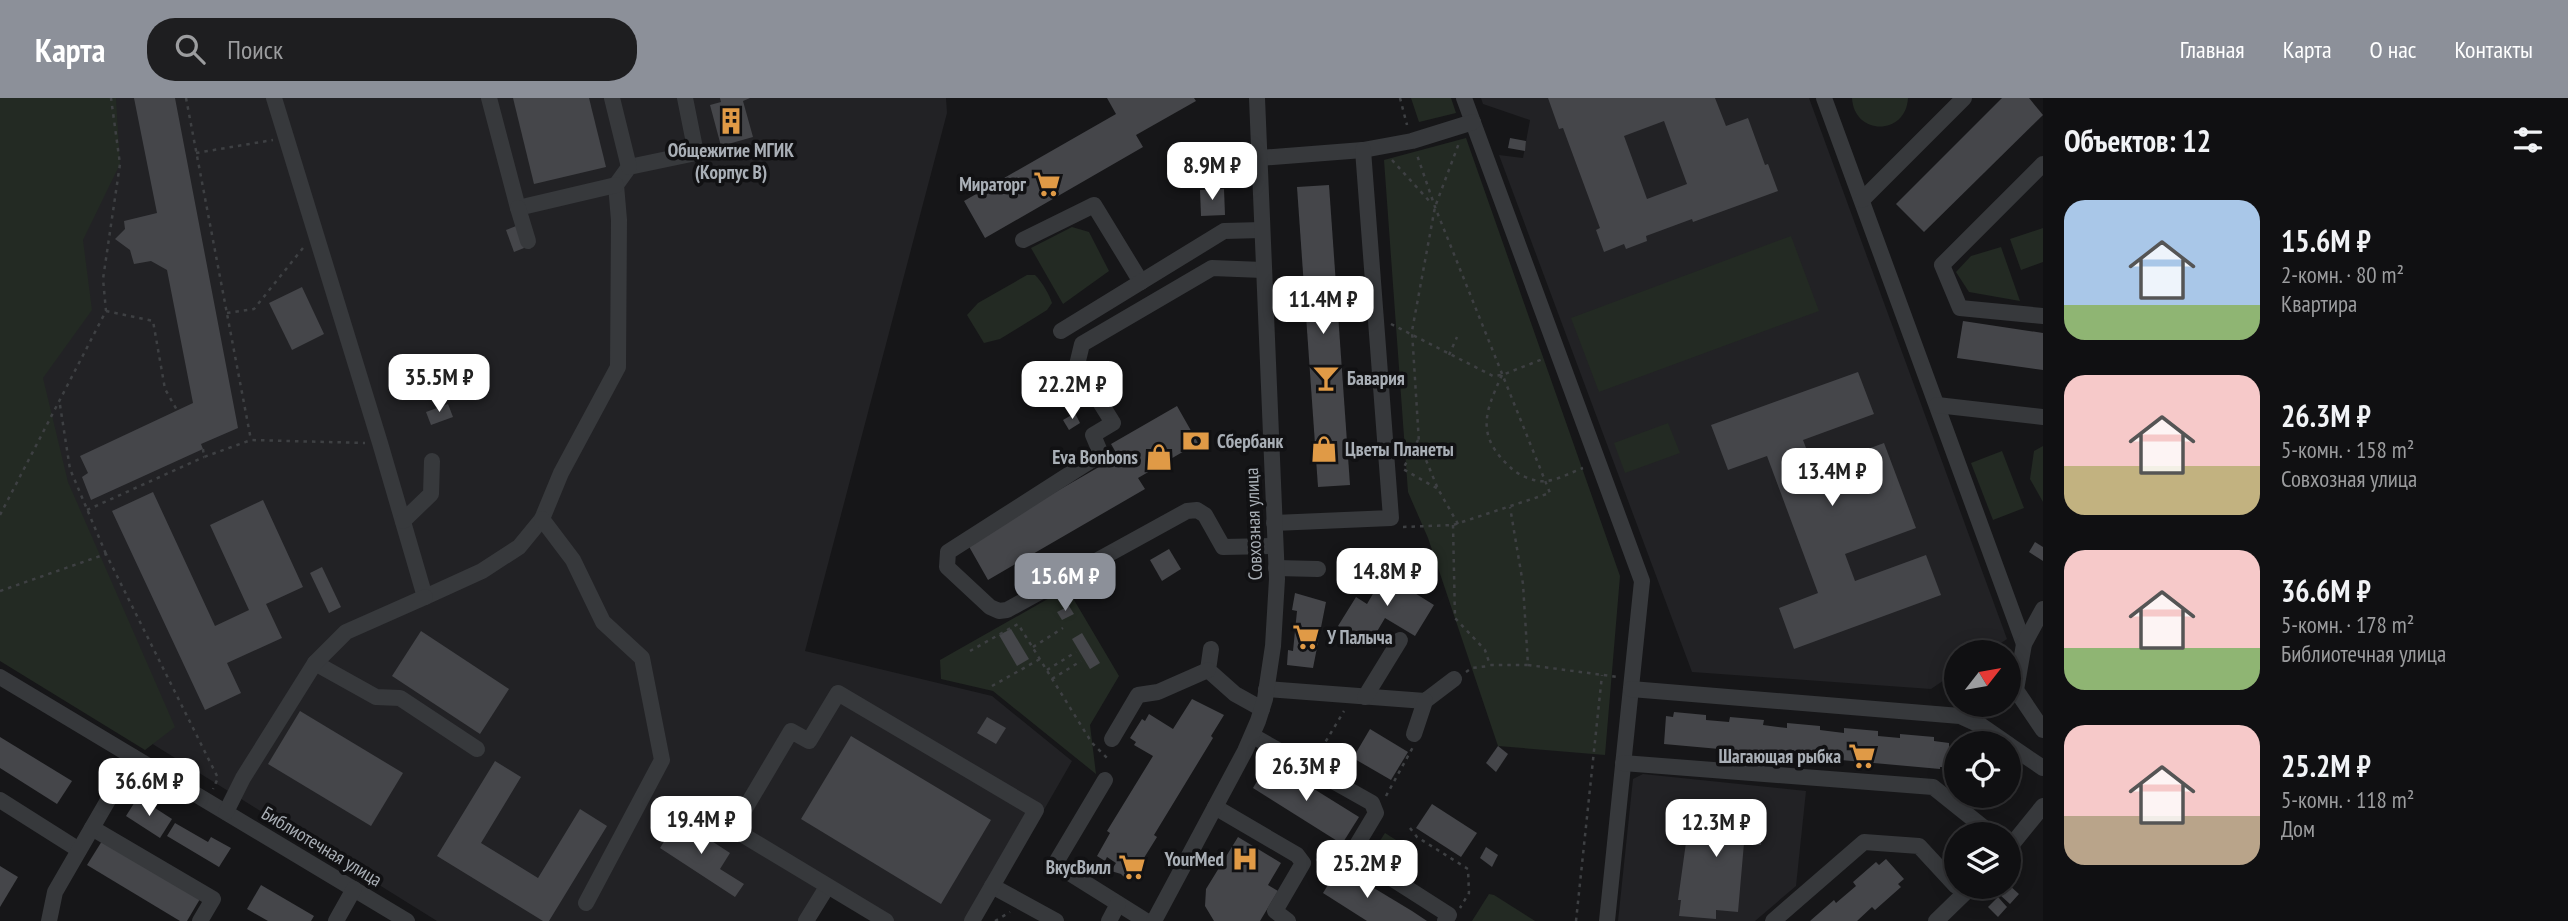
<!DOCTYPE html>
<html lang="ru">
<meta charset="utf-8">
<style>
:root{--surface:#101012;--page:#1e1e20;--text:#f1f3f6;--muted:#9c9d9f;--line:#303032;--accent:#8c9099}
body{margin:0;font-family:"PT Sans Narrow",sans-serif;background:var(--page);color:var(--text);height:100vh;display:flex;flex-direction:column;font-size:26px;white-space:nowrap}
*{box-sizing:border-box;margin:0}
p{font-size:23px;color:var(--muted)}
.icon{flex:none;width:38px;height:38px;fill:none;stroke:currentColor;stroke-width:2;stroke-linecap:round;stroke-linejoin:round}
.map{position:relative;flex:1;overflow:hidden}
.sheet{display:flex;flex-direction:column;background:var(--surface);width:525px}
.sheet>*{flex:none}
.needle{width:46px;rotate:59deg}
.buttons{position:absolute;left:1944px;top:542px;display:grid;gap:14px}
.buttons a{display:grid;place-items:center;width:77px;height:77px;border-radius:50%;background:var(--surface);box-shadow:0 4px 18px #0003,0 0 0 2px var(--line);font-size:35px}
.price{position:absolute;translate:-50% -60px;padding:0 16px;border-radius:14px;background:#fff;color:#222;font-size:23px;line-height:46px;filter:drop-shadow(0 2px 4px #0008)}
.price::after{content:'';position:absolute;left:50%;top:42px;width:21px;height:16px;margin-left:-10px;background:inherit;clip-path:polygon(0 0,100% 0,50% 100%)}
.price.active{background:var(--accent);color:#fff}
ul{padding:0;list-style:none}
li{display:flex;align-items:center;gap:21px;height:175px;padding:0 21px}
li span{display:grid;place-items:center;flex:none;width:196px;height:140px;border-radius:21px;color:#555}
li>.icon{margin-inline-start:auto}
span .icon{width:84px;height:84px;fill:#fffc;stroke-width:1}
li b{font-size:30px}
h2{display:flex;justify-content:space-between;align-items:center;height:84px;padding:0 21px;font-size:30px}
header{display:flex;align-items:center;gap:42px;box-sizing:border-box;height:98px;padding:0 35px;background:var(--accent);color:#fff}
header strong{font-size:33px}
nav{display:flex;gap:38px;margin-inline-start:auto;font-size:24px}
.search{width:490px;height:63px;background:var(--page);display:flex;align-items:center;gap:18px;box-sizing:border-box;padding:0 24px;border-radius:28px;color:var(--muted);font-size:26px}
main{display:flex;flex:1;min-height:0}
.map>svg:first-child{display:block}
</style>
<header>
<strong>Карта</strong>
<div class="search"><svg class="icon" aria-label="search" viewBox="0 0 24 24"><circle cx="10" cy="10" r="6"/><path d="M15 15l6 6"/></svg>Поиск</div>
<nav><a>Главная</a><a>Карта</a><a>О нас</a><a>Контакты</a></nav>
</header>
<main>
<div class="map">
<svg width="2043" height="823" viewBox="0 0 2043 823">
<rect width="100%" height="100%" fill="#161618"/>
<!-- built -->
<g fill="#222225">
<polygon points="0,0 946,0 947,15 805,553 992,598 1072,663 980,823 875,823 830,798 815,823 437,823 0,551"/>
<polygon points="1481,0 1809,0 2007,541 1986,555 1956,555 1956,574 1931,591 1692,574 1499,57 1523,60 1530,22 1483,6"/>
<polygon points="1643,676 1806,693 1796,788 1755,823 1618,823 1633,681"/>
</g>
<!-- green -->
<g fill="#232a23">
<polygon points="0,0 116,0 120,66 83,142 92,212 43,280 68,384 175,629 145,652 0,563"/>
<polygon points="1411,0 1451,0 1456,15 1419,24"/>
<path d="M1852 0H1908C1906 38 1854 38 1852 0Z"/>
<polygon points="1466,40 1620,478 1605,657 1498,648 1428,440 1408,394 1384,62"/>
<polygon points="1072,129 1089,134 1109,173 1063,206 1031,150"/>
<polygon points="2043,130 2043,164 2021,172 2010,141"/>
<polygon points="1791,138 1819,213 1599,294 1571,220"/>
<polygon points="2001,149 2020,203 1969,194 1956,174 1971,158"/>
<path d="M1027 177H1035C1042 184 1049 196 1052 205L1047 212 1000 241 984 245 967 217 978 205Z"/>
<polygon points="1668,325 1680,355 1625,375 1614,345"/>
<polygon points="2043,348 2043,404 2030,381 2034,353"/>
<polygon points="2002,353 2024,410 1993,422 1971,365"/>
<polygon points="1067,490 1119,578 1090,627 1096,676 993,593 941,581 940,562"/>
<polygon points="1385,735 1407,749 1395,770 1372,755"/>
<polygon points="1489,796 1494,797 1535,823 1472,823"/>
</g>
<!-- building -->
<g fill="#45464a" fill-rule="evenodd">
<polygon points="134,0 175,0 238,330 201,346 203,351 91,402 82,379 88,375 80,358 193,305 167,172 151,163 134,166 130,152 115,141 125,131 124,123 157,115"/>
<polygon points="513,0 589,0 606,69 534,86"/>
<polygon points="720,0 750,0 743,3 753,39 721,48 710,7 721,4"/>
<polygon points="1107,0 1194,0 1196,3 1136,37 1143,49 985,140 964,103 1116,16"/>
<path d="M1548 0H1715L1726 28 1748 20 1765 67 1768 66 1778 93 1693 124 1692 121 1646 138 1647 143 1626 151 1624 146 1604 154 1596 132 1600 130 1563 30 1559 31ZM1664 23 1687 86 1647 101 1624 38Z"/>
<polygon points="2002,0 2029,0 2043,17 1924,134 1896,106"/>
<polygon points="1510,40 1526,43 1525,53 1508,50"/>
<polygon points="1329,87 1350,387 1318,389 1297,89"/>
<polygon points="1224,91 1225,117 1201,118 1200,92"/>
<polygon points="516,128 524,150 514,154 506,132"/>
<polygon points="302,189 324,236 292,252 269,205"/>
<polygon points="1963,223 2043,235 2043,272 1957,260"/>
<polygon points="1858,274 1874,316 1803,342 1814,371 1884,345 1916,430 1845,456 1855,483 1926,457 1941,497 1794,551 1779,510 1818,495 1767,358 1728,372 1711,327"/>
<polygon points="448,306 453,319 431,327 426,314"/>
<polygon points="1177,308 1198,345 1138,380 1145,391 988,482 967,445 1118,358 1111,346"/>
<polygon points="1075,315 1080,325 1069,332 1063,322"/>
<polygon points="153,394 215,528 249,512 210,427 263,402 303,489 266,506 282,540 227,565 241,595 205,612 112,413"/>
<polygon points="2035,444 2043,449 2043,463 2029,454"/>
<polygon points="1169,451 1181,471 1162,483 1150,462"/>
<polygon points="1391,465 1411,477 1405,489 1434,507 1415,538 1385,520 1369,547 1338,528 1356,499 1367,506"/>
<polygon points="322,469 341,509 329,515 310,475"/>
<polygon points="1295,495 1326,504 1313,570 1287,567 1288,552 1293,553 1297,513 1292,512"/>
<polygon points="1069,508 1074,516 1062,522 1057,514"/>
<polygon points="1011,531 1029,561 1017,568 999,537"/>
<polygon points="421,533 509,591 480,636 392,578"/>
<polygon points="1082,535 1100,565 1090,571 1072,541"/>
<polygon points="1192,601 1224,617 1211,638 1213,640 1154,737 1157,739 1129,784 1121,776 1111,773 1116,765 1107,759 1105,763 1097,758 1110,735 1107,733 1153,658 1134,647 1136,644 1130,640 1142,621 1145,623 1149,616 1173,631"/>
<polygon points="300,613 403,675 371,728 268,666"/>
<polygon points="1674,614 1706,617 1706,622 1729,624 1730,619 1764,622 1763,627 1787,630 1787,625 1820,628 1820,632 1844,635 1844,630 1878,633 1878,638 1900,640 1900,636 1934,639 1934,643 1949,645 1949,649 1956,651 1956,685 1950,680 1954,674 1947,669 1940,669 1940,671 1664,646 1666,618 1673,619"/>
<polygon points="987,619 1006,630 996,646 977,635"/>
<polygon points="1370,631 1408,654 1391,682 1353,660"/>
<polygon points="851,638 991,722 941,806 801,721"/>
<polygon points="0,639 72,683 57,706 0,670"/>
<polygon points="1498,648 1508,656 1496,674 1486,665"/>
<polygon points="495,663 521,679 481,745 538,780 580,711 607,728 549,823 543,823 437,758"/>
<polygon points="1269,663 1359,719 1342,746 1253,690"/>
<polygon points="138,699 172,721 160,740 126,718"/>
<polygon points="1432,706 1477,735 1461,759 1416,730"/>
<polygon points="1728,708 1765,711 1761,747 1744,745 1738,814 1716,812 1716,821 1679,818 1681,802 1678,802 1688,730 1685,730 1687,710 1727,714"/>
<polygon points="678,721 730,755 720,771 744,786 735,799 660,750"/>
<polygon points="175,725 208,744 211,739 231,750 219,769 167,738"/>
<polygon points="1238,739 1281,765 1268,787 1278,793 1260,823 1214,823 1205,808 1206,791"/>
<polygon points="102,743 200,801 187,823 180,823 87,767"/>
<polygon points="1486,749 1498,757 1492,769 1480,760"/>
<polygon points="1886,761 1904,781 1898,786 1901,789 1875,812 1872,809 1857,823 1810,823 1834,802 1836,805 1856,788 1853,784 1876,764 1879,767"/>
<polygon points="0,768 18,779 0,809"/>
<polygon points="1339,769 1412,813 1427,823 1367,823 1323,795"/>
<polygon points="261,787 314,818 311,823 268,823 247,811"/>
<polygon points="2009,787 2019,796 2010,806 2000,797 2009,789"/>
<polygon points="1998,799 2007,809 1998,819 1988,809"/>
</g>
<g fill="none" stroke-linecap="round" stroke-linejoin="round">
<!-- path -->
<g stroke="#3e4043" stroke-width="2.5" stroke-dasharray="3.5 5" stroke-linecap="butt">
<polyline points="186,0 251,342"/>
<polyline points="1400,0 1407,27"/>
<polyline points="196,55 273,42"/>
<polyline points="1392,62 1432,106"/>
<polyline points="106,213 153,223 165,291 178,314"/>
<polyline points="227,215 254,211 303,150"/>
<polyline points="1391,226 1493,278 1502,277 1543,261"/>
<polyline points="1449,257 1457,239"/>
<path d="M1502 277C1484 316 1476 338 1511 370 1518 377 1536 385 1546 383 1558 382 1572 374 1583 370"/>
<polyline points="60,307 70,371 106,456"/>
<polyline points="1418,342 1403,371 1438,391"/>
<polyline points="203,351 204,359 251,342 365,345"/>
<polyline points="87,412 204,359"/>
<polyline points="0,417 106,213 103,181 120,66 111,0"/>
<polyline points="1458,426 1438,391 1419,345 1412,233 1435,109 1459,45"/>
<polyline points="1453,427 1455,520 1485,552 1490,567 1528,567 1523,486 1510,409"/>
<polyline points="1403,429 1453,427 1550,395 1435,109 1417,57"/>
<polyline points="0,493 106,456 218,680 213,691"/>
<polyline points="1033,549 1063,530"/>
<polyline points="970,553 1018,526 1092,645 1108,661"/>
<polyline points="1528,567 1618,579"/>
<polyline points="1047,572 1076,554"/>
<polyline points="1466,574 1472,570 1489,568"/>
<polyline points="1052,581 1081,563"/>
<polyline points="992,588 1040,561"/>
<polyline points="1317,658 1344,613"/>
<polyline points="1386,698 1413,649"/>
<polyline points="1410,730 1417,739 1468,771 1469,795 1460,810"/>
<polyline points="1316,762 1337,758"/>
<polyline points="995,823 1010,814"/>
<polyline points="1576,823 1602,577"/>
</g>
<!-- minor -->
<g stroke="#37393c" stroke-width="16">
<polyline points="274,0 380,345 425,499 482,473 519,449 542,421 561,375 618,269 619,122 616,87 629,69 696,55 685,0"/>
<polyline points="489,0 518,110 616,87"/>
<polyline points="612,0 629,69"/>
<polyline points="1464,0 1642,483 1607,823"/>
<polyline points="1824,0 2024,546"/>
<polyline points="1259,60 1363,52 1412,43 1473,24"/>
<polyline points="2043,66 1942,167 1960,210 2043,218"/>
<polyline points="1862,102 1964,0"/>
<polyline points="518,110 528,143"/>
<polyline points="1023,142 1094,107 1141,184"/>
<polyline points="1263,172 1212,170 1082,246 1077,267 1113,325 1093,337 1101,356 948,454 947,469 990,509 999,513 1007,512 1187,413 1197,412 1205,417 1223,449 1275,448"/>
<polyline points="1061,233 1224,133 1262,132"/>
<polyline points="1937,307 2043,319"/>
<polyline points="542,421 573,462 603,524 642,560 662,662 586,805"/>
<polyline points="403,423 431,396 432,363"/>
<polyline points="1274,425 1391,420 1363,52"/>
<polyline points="1276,470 1318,471"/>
<polyline points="2043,511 2024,546 2016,592 2043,632"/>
<polyline points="1211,551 1208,572 1235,596 1262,611"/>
<polyline points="315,565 376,599 400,600 477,651"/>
<polyline points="0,579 407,823"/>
<polyline points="1266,591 1425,603 1454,581"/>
<polyline points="1631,591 1960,618 1982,628 2008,646"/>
<polyline points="1365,599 1400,542"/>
<polyline points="1414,636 1425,603"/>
<polyline points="1253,638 1372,705 1376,715 1352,755 1449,817 1445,823"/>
<polyline points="1112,641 1138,597 1158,594 1208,572"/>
<polyline points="2009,647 2043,670"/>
<polyline points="1623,665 1933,689 1993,737"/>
<polyline points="1105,682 1055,766 1146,823"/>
<polyline points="0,702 79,752"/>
<polyline points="1215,709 1297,757 1303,765 1275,813 1288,823"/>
<polyline points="226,714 243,680 315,565 346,534 425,499"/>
<polyline points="92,730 213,801 200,823"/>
<polyline points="2009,750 2043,708"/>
<polyline points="992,788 1056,823"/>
<polyline points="49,823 55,794 133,659"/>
<polyline points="336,823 354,791"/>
<polyline points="806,823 827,789"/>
<polyline points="886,823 733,731 791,633 809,643 838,595 1036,712 972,823"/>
<polyline points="1109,823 1118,806"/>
<polyline points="1154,823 1245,653 1258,623 1265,601 1273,548 1277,481 1257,0"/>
<polyline points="1773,823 1864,744 1919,748 1956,788"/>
<polyline points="1936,823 1971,789"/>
</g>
</g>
<!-- icons -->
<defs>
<symbol id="building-bare" viewBox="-9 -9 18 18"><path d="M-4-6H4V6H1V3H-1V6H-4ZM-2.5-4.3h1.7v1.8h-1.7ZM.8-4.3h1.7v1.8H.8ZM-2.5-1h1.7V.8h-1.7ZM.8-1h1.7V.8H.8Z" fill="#e09a46" stroke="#111113" stroke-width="2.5" paint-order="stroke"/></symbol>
<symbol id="supermarket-bare" viewBox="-9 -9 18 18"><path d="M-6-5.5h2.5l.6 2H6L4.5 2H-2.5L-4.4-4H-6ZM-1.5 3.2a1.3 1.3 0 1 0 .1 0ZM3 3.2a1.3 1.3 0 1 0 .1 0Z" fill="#e09a46" stroke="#111113" stroke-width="2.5" paint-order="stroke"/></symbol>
<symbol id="bar-bare" viewBox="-9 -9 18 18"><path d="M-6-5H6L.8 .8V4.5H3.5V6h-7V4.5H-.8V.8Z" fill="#e09a46" stroke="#111113" stroke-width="2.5" paint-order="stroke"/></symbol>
<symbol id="bank-bare" viewBox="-9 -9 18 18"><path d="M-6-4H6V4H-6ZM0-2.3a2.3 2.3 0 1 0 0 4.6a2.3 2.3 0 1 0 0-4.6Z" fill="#e09a46" stroke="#111113" stroke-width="2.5" paint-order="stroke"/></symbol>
<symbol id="shop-bare" viewBox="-9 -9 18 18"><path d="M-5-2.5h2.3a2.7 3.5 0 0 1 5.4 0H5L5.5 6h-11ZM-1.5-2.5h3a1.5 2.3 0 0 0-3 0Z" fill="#e09a46" stroke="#111113" stroke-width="2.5" paint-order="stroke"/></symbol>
<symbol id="hospital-bare" viewBox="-9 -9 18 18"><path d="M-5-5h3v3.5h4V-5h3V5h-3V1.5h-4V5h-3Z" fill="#e09a46" stroke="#111113" stroke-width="2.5" paint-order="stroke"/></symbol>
</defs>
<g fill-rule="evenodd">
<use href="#building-bare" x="712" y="4" width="38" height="38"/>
<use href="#supermarket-bare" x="1028" y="67" width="38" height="38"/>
<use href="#bar-bare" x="1307" y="261" width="38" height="38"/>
<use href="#bank-bare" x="1177" y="324" width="38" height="38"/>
<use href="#shop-bare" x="1305" y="332" width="38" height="38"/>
<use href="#shop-bare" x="1140" y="340" width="38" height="38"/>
<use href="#supermarket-bare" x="1287" y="520" width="38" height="38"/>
<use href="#supermarket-bare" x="1843" y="639" width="38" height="38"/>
<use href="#hospital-bare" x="1226" y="742" width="38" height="38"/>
<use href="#supermarket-bare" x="1113" y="750" width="38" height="38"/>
</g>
<g text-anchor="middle" stroke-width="7" stroke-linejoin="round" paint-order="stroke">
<!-- poi labels -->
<g font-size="19" font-weight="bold" fill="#a9afb6" stroke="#111113" text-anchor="end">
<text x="731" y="59" text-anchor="middle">Общежитие МГИК<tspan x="731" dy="22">(Корпус В)</tspan></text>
<text x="1026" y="93">Мираторг</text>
<text x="1347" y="287" text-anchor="start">Бавария</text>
<text x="1217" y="350" text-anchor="start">Сбербанк</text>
<text x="1345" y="358" text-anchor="start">Цветы Планеты</text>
<text x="1138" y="366">Eva Bonbons</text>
<text x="1327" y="546" text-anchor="start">У Палыча</text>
<text x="1841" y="665">Шагающая рыбка</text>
<text x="1224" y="768">YourMed</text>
<text x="1111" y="776">ВкусВилл</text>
</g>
<!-- street labels -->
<g font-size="19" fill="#a9afb6" stroke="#111113">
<text transform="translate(1253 426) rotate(-92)" y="7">Совхозная улица</text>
<text transform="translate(322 748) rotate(31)" y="7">Библиотечная улица</text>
</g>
</g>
</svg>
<div class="buttons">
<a><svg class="needle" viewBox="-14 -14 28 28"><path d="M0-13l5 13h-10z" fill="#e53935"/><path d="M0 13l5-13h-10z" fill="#9c9d9f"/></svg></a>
<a><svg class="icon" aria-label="locate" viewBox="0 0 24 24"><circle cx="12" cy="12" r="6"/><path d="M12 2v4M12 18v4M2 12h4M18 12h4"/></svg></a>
<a><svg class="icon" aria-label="layers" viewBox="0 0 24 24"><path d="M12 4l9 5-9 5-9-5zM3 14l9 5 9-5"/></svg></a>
</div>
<b class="price" style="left:1212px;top:104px">8.9M ₽</b>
<b class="price" style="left:1323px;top:238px">11.4M ₽</b>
<b class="price" style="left:439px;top:316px">35.5M ₽</b>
<b class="price" style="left:1072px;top:323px">22.2M ₽</b>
<b class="price" style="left:1832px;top:410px">13.4M ₽</b>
<b class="price" style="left:1387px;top:510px">14.8M ₽</b>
<b class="price active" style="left:1065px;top:515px">15.6M ₽</b>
<b class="price" style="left:1306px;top:705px">26.3M ₽</b>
<b class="price" style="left:149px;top:720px">36.6M ₽</b>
<b class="price" style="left:701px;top:758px">19.4M ₽</b>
<b class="price" style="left:1716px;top:761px">12.3M ₽</b>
<b class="price" style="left:1367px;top:802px">25.2M ₽</b>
</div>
<section class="sheet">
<h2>Объектов: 12<svg class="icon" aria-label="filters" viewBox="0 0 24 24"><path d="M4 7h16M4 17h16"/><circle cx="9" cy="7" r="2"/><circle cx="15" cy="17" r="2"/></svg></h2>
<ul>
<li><span style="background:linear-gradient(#a9c7e8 75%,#8fb573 0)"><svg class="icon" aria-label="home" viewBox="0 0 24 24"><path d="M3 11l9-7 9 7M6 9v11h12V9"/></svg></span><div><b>15.6M ₽</b><p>2-комн. · 80 m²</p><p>Квартира</p></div></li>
<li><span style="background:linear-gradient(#f6c9c9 65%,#c2b280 0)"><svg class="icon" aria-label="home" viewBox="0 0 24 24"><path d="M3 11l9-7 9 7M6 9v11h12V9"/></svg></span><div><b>26.3M ₽</b><p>5-комн. · 158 m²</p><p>Совхозная улица</p></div></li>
<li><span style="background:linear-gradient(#f6c9c9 70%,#8fb573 0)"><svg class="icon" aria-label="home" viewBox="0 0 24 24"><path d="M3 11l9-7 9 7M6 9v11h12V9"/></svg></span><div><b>36.6M ₽</b><p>5-комн. · 178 m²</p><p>Библиотечная улица</p></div></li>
<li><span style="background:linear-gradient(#f6c9c9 65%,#b9a48a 0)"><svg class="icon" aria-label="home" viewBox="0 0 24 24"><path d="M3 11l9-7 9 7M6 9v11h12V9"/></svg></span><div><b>25.2M ₽</b><p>5-комн. · 118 m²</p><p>Дом</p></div></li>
</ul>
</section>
</main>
